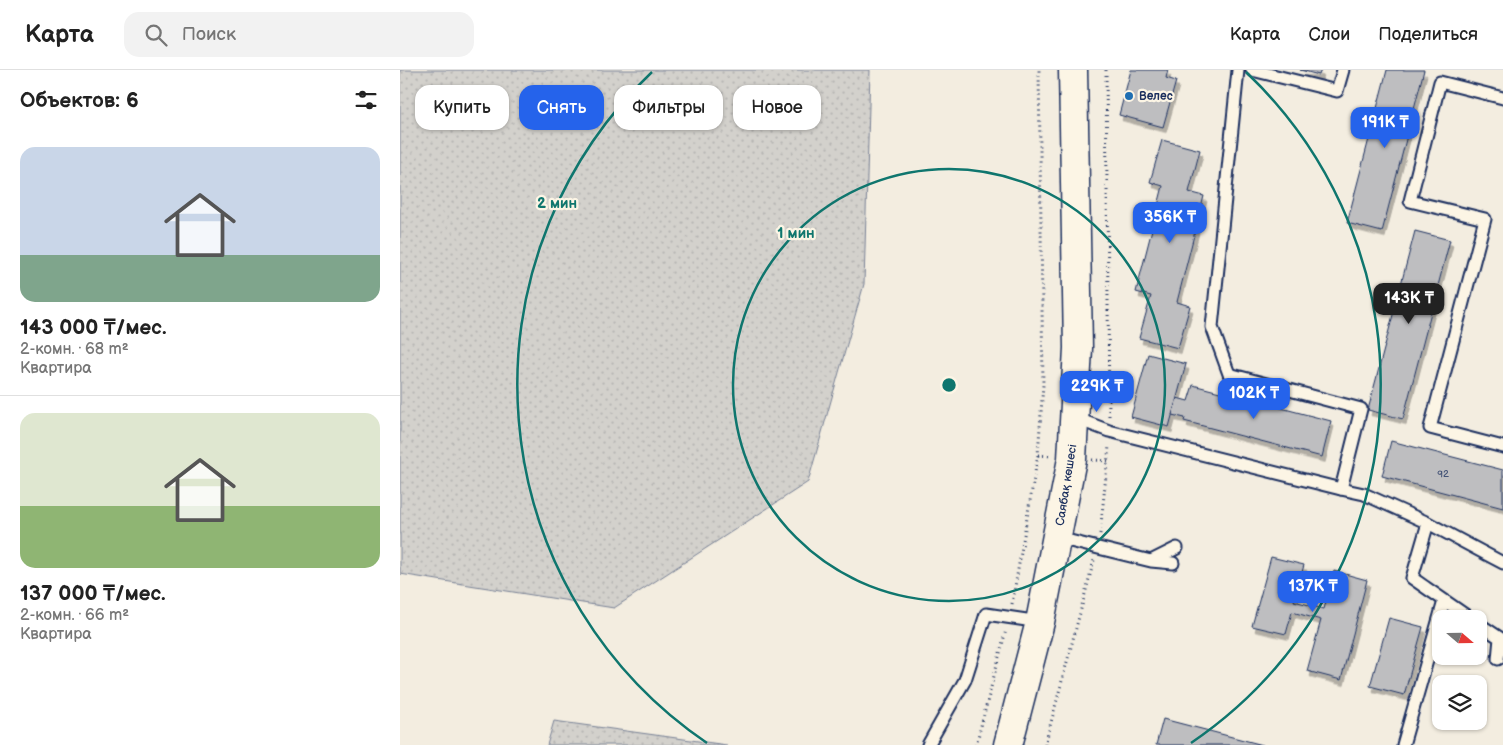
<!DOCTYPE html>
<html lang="ru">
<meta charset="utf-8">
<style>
:root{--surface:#fff;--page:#f2f2f2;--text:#222;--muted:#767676;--line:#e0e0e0;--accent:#2563eb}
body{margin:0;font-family:"Balsamiq Sans",sans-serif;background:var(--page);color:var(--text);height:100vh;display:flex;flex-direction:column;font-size:19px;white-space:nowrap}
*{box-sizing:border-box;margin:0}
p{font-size:16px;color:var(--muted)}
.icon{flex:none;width:28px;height:28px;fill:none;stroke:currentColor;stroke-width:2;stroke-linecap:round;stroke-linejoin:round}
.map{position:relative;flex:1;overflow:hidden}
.panel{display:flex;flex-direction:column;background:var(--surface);width:400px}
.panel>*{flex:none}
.hud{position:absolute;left:15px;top:15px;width:475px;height:45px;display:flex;gap:10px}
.needle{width:32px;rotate:110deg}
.fabs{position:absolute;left:1032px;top:540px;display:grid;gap:10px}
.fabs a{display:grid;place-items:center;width:55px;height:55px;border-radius:10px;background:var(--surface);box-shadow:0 1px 4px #0004;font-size:25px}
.price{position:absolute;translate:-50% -42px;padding:0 11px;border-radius:10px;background:var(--accent);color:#fff;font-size:16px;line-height:32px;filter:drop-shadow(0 1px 2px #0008)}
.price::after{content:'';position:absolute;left:50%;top:30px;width:15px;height:11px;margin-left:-8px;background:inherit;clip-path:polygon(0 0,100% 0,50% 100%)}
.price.active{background:#222;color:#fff}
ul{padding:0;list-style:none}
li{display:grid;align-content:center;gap:10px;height:265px;padding:0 20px}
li+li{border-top:1px solid var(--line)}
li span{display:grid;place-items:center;height:155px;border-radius:15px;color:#555}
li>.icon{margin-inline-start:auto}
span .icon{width:90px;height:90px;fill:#fffc;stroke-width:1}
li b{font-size:21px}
h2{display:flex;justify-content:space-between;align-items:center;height:60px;padding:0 20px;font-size:21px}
.tag{padding:0 18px;border-radius:15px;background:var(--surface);box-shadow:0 1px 4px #0004;font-size:18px;line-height:45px}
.tag.active{background:var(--accent);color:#fff}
header{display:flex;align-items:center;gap:30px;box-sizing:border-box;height:70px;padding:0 25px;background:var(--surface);border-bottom:1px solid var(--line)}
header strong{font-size:24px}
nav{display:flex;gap:28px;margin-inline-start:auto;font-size:18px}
.search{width:350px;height:45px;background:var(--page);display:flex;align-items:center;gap:12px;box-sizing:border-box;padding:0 18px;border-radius:15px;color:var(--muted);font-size:19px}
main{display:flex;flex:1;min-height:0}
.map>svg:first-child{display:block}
</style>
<header>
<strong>Карта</strong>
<div class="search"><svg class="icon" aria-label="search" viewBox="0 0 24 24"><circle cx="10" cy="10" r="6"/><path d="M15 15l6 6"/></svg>Поиск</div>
<nav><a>Карта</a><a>Слои</a><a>Поделиться</a></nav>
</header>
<main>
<section class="panel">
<h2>Объектов: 6<svg class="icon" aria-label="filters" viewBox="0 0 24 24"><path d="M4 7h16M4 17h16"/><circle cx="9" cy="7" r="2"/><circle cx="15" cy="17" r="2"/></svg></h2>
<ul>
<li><span style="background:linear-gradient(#c9d6e8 70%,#7fa58c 0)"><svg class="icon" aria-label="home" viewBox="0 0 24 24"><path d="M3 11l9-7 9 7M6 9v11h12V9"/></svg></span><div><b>143 000 ₸/мес.</b><p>2-комн. · 68 m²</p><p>Квартира</p></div></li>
<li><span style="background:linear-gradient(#dfe7d0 60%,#8fb573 0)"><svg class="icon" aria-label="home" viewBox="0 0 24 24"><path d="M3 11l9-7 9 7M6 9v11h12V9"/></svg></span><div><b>137 000 ₸/мес.</b><p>2-комн. · 66 m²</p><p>Квартира</p></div></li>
</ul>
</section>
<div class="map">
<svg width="1103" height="675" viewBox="0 0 1103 675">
<defs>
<pattern id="grass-dots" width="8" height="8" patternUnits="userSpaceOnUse" patternTransform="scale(1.25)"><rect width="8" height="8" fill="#d3d1cc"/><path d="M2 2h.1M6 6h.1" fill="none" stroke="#b5b4b2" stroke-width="1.8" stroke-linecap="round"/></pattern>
<filter id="shadow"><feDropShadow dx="3" dy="5.5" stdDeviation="0" flood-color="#0004"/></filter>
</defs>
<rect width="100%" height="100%" fill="#f3ede0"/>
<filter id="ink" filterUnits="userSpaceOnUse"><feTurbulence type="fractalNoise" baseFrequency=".02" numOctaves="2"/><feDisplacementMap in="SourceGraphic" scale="10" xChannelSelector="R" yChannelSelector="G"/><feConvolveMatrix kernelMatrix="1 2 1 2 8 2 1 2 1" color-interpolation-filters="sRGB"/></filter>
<g filter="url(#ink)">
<!-- grass -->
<g fill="url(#grass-dots)" stroke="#778095">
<polygon points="0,0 470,0 464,214 408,412 214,538 0,504"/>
<polygon points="154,651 327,675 147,675"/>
</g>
<!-- building -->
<g fill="#bebec0" stroke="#1b2f5e" filter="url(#shadow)">
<polygon points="731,0 768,0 766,8 776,11 763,57 719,45"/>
<polygon points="900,0 921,0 919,5"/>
<polygon points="987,0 1024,0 982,162 947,153"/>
<polygon points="762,70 800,80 789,122 804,126 777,232 790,236 778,278 739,268 751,226 736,222 763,116 750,112"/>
<polygon points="1015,161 1050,170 1003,349 968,340"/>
<polygon points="748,284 786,294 769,357 731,347"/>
<polygon points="793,315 931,351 922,387 784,351 785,348 772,345 777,328 788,331"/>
<polygon points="991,371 1103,400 1103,438 982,406"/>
<polygon points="871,487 904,495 894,531 924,539 934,501 967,510 941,610 907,601 921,550 892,542 886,564 852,556"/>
<polygon points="989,548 1023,557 1004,625 970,616"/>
<polygon points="763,649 863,675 756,675"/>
</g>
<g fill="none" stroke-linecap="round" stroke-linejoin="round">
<defs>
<g id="service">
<polyline points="852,0 937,21 943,0"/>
<polyline points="1103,28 1040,12 1010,131 1085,149 1030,358 1103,377"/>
<polyline points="675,348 709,361 941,419 961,339 829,304 812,257 838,0"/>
<polyline points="941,419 964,424 1028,453 1012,508 1071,549"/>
<polyline points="1028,453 1103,493"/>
<polyline points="658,468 751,491 773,493"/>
<polyline points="753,490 777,478"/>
<polyline points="1079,554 1100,568 1098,589"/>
<polyline points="528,675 565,610 586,544 640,552"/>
<polyline points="1003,675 1044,531"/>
</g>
<polyline id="tertiary" points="608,675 640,552 672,389 678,278 673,0"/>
</defs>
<!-- service casing -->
<use href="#service" stroke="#1b2f5e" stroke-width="15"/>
<!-- tertiary casing -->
<use href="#tertiary" stroke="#1b2f5e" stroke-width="31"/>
<!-- path -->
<g stroke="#1b2f5e" stroke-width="3" stroke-dasharray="1 4" stroke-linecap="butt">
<polyline points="706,0 709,347"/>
<polyline points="638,385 651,386"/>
<polyline points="692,390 709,391"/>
<polyline points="700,464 709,376"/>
<polyline points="612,534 638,385 643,315 639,0"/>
<polyline points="576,675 606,560"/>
<polyline points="645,675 694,490"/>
</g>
<!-- service -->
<use href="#service" stroke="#fcf5e5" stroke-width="11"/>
<!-- tertiary -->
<use href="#tertiary" stroke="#fcf5e5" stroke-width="28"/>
</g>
</g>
<!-- distance rings -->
<g fill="none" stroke="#0f766e" stroke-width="2.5">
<circle cx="549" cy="315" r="216"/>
<path d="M307 673A432 432 0 0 1 252 2M846 2A432 432 0 0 1 791 673"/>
</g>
<!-- markers -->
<circle fill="#1f6fb2" stroke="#fcf5e5" stroke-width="2" cx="729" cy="26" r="5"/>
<g text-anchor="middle" stroke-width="4.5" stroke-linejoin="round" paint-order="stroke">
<!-- number labels -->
<g font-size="10" fill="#445376">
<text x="1043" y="407">92</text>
</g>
<!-- poi labels -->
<g font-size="12" font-weight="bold" fill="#1b2f5e" stroke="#fcf5e5" text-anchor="start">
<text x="739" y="30">Велес</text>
</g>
<!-- street labels -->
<g font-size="12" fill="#1b2f5e" stroke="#fcf5e5">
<text transform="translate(666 415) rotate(-81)" y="4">Саябақ көшесі</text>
</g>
</g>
<circle cx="549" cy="315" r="8" fill="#0f766e" stroke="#fcf5e5" stroke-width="2.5"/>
<g font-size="15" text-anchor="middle" font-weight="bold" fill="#0f766e" stroke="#fcf5e5" stroke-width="4.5" stroke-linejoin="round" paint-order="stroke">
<text x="157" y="138">2 мин</text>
<text x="396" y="168">1 мин</text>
</g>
</svg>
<div class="fabs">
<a><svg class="needle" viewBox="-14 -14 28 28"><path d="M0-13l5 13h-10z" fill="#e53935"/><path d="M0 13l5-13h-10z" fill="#767676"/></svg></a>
<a><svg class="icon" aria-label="layers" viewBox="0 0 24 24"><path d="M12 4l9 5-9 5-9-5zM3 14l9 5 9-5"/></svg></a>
</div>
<b class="price" style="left:985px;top:79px">191K ₸</b>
<b class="price" style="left:770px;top:174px">356K ₸</b>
<b class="price active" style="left:1009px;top:255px">143K ₸</b>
<b class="price" style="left:697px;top:343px">229K ₸</b>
<b class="price" style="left:854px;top:350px">102K ₸</b>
<b class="price" style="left:913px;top:543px">137K ₸</b>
<div class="hud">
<a class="tag">Купить</a>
<a class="tag active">Снять</a>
<a class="tag">Фильтры</a>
<a class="tag">Новое</a>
</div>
</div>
</main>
